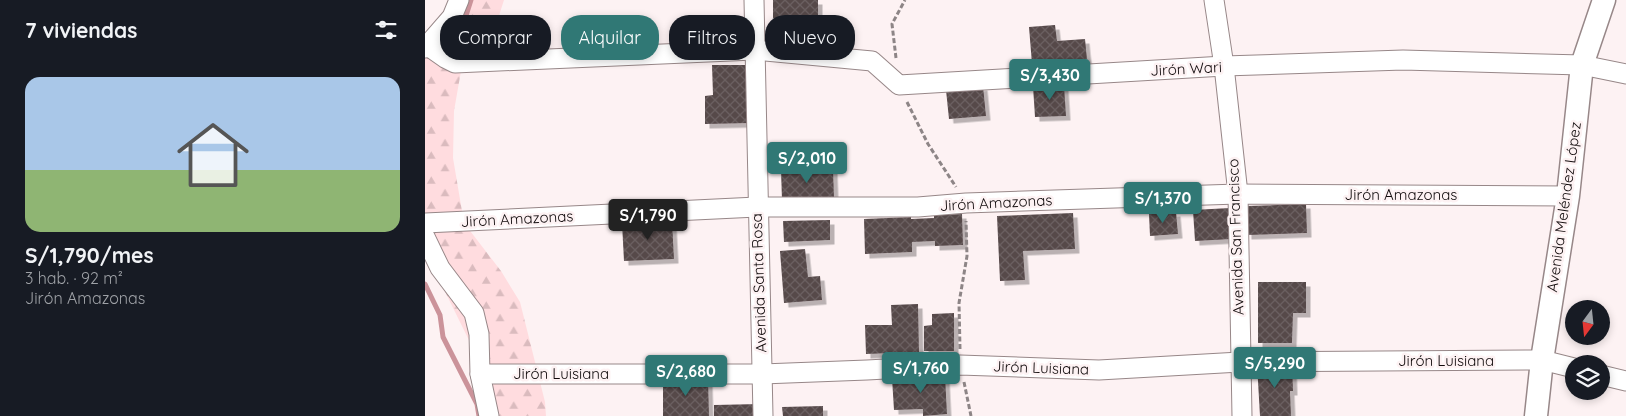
<!DOCTYPE html>
<html lang="es">
<meta charset="utf-8">
<style>
:root{--surface:#171b24;--page:#20242c;--text:#f1f3f6;--muted:#9ea1a6;--accent:#307875}
body{margin:0;font-family:Quicksand,sans-serif;background:var(--page);color:var(--text);height:100vh;display:flex;flex-direction:column;font-size:19px;white-space:nowrap}
*{box-sizing:border-box;margin:0}
p{font-size:16px;color:var(--muted)}
.icon{flex:none;width:28px;height:28px;fill:none;stroke:currentColor;stroke-width:2;stroke-linecap:round;stroke-linejoin:round}
.map{position:relative;flex:1;overflow:hidden}
.sheet{display:flex;flex-direction:column;background:var(--surface);width:425px}
.sheet>*{flex:none}
.guide{position:absolute;left:15px;top:15px;width:475px;height:45px;display:flex;gap:10px}
.needle{width:32px;rotate:195deg}
.controls{position:absolute;left:1140px;top:300px;display:grid;gap:10px}
.controls a{display:grid;place-items:center;width:45px;height:45px;border-radius:50%;background:var(--surface);box-shadow:0 2px 8px #0003;font-size:25px}
.price{position:absolute;translate:-50% -42px;padding:0 11px;border-radius:5px;background:var(--accent);color:#fff;font-size:16px;line-height:32px;filter:drop-shadow(0 1px 2px #0008)}
.price::after{content:'';position:absolute;left:50%;top:30px;width:15px;height:11px;margin-left:-8px;background:inherit;clip-path:polygon(0 0,100% 0,50% 100%)}
.price.selected{background:#222;color:#fff}
ul{padding:0;list-style:none}
li{display:grid;align-content:center;gap:10px;height:265px;padding:0 25px}
li span{display:grid;place-items:center;height:155px;border-radius:15px;color:#555}
li>.icon{margin-inline-start:auto}
span .icon{width:90px;height:90px;fill:#fffc;stroke-width:1}
li b{font-size:21px}
h2{display:flex;justify-content:space-between;align-items:center;height:60px;padding:0 25px;font-size:21px}
.tag{padding:0 18px;border-radius:20px;background:var(--surface);box-shadow:0 2px 8px #0003;font-size:18px;line-height:45px}
.tag.selected{background:var(--accent);color:#fff}
main{display:flex;flex:1;min-height:0}
.map>svg:first-child{display:block}
</style>
<main>
<section class="sheet">
<h2>7 viviendas<svg class="icon" aria-label="filters" viewBox="0 0 24 24"><path d="M4 7h16M4 17h16"/><circle cx="9" cy="7" r="2"/><circle cx="15" cy="17" r="2"/></svg></h2>
<ul>
<li><span style="background:linear-gradient(#a9c7e8 60%,#8fb573 0)"><svg class="icon" aria-label="home" viewBox="0 0 24 24"><path d="M3 11l9-7 9 7M6 9v11h12V9"/></svg></span><div><b>S/1,790/mes</b><p>3 hab. · 92 m²</p><p>Jirón Amazonas</p></div></li>
</ul>
</section>
<div class="map">
<svg width="1201" height="416" viewBox="0 0 1201 416">
<defs>
<pattern id="forest-firs" width="22" height="20" patternUnits="userSpaceOnUse" patternTransform="scale(1.25)"><rect width="22" height="20" fill="#ffdcdf"/><path d="M5 1l3.5 6h-7zM16 11l3.5 6h-7z" fill="#dabbbe"/></pattern>
<pattern id="building-cross-hatch" width="8" height="8" patternUnits="userSpaceOnUse" patternTransform="scale(1.25)"><rect width="8" height="8" fill="#57494a"/><path d="M0 0l8 8M0 8l8-8" fill="none" stroke="#6a5f60"/></pattern>
<filter id="shadow"><feDropShadow dx="4.5" dy="4.5" stdDeviation="0" flood-color="#0004"/></filter>
</defs>
<rect width="100%" height="100%" fill="#fdf2f3"/>
<!-- forest -->
<polygon fill="url(#forest-firs)" points="35,0 79,0 71,25 55,44 36,71 29,111 28,158 39,223 76,271 95,302 120,402 121,416 72,416 68,389 0,251 0,38"/>
<g fill="none" stroke-linecap="round" stroke-linejoin="round">
<!-- stream -->
<g stroke="#cb939a" stroke-width="5">
<polyline points="27,37 38,25 46,0"/>
<polyline points="0,284 15,315 18,337 52,404 54,416"/>
</g>
</g>
<!-- building -->
<g fill="url(#building-cross-hatch)" filter="url(#shadow)">
<rect x="348" y="0" width="45" height="18"/>
<polygon points="630,25 632,41 660,39 662,59 607,64 604,27"/>
<polygon points="287,65 326,65 327,123 280,124 280,96 288,95"/>
<polygon points="639,85 641,116 610,117 608,86"/>
<polygon points="558,86 561,116 524,119 521,90"/>
<polygon points="408,168 409,198 357,200 356,170"/>
<polygon points="881,204 882,233 822,235 821,206"/>
<polygon points="805,208 807,239 770,241 768,210"/>
<polygon points="751,212 753,234 725,236 724,214"/>
<polygon points="648,213 650,249 598,251 600,280 575,281 572,216"/>
<polygon points="537,214 538,245 510,246 510,241 487,242 487,252 440,254 439,219 486,217 486,219 509,218 509,215"/>
<polygon points="405,220 405,240 359,242 358,221"/>
<polygon points="247,221 249,259 199,261 197,223"/>
<polygon points="380,249 383,277 395,276 397,300 359,303 355,251"/>
<polygon points="833,282 881,282 881,313 868,313 867,343 833,343"/>
<polygon points="493,304 494,352 441,354 440,325 467,325 466,305"/>
<polygon points="529,313 529,351 499,351 499,326 507,325 507,314"/>
<polygon points="867,362 868,391 865,391 866,416 835,416 832,364"/>
<polygon points="520,375 522,414 498,416 498,409 469,410 467,378"/>
<polygon points="283,378 284,416 238,416 238,379"/>
<polygon points="335,404 335,416 289,416 289,405"/>
<polygon points="398,406 398,416 358,416 357,407"/>
</g>
<g fill="none" stroke-linecap="round" stroke-linejoin="round">
<defs>
<g id="minor">
<polyline points="329,0 338,416"/>
<polyline points="789,0 799,66 813,194 817,416"/>
<polyline points="0,44 20,58 30,63 329,50 447,61 474,85 799,66 978,60 1157,65 1201,74"/>
<polyline points="0,48 27,17 34,0"/>
<polyline points="0,223 332,207 493,207 541,203 813,194 1143,196"/>
<polyline points="0,237 15,268 49,313 54,334 55,374 64,416"/>
<polyline points="55,374 337,374 442,370 535,365 674,370 815,362 1117,360 1149,368"/>
<polyline points="1176,375 1201,381"/>
</g>
<polyline id="tertiary" points="1111,416 1117,360 1143,196 1157,65 1179,0"/>
</defs>
<!-- minor casing -->
<use href="#minor" stroke="#978788" stroke-width="21"/>
<!-- tertiary casing -->
<use href="#tertiary" stroke="#978788" stroke-width="25"/>
<!-- path -->
<g stroke="#8d8586" stroke-width="3" stroke-dasharray="5 2.5" stroke-linecap="butt">
<polyline points="471,58 467,24 480,0"/>
<polyline points="482,102 503,144 531,187"/>
<polyline points="535,349 534,303 542,256 541,221"/>
<polyline points="539,382 546,416"/>
</g>
<!-- minor -->
<use href="#minor" stroke="#fff" stroke-width="19"/>
<!-- tertiary -->
<use href="#tertiary" stroke="#fff" stroke-width="22"/>
</g>
<g text-anchor="middle" stroke-width="5" stroke-linejoin="round" paint-order="stroke">
<!-- street labels -->
<g font-size="15" fill="#100a0b" stroke="#fdf2f3">
<text transform="translate(761 69) rotate(-3)" y="5">Jirón Wari</text>
<text x="976" y="200">Jirón Amazonas</text>
<text transform="translate(571 203) rotate(-3)" y="5">Jirón Amazonas</text>
<text transform="translate(1139 207) rotate(-82)" y="5">Avenida Meléndez López</text>
<text transform="translate(92 219) rotate(-3)" y="5">Jirón Amazonas</text>
<text transform="translate(811 237) rotate(-92)" y="5">Avenida San Francisco</text>
<text transform="translate(334 283) rotate(-92)" y="5">Avenida Santa Rosa</text>
<text x="1021" y="366">Jirón Luisiana</text>
<text transform="translate(616 368) rotate(2)" y="5">Jirón Luisiana</text>
<text x="136" y="379">Jirón Luisiana</text>
</g>
</g>
</svg>
<div class="controls">
<a><svg class="needle" viewBox="-14 -14 28 28"><path d="M0-13l5 13h-10z" fill="#e53935"/><path d="M0 13l5-13h-10z" fill="#9ea1a6"/></svg></a>
<a><svg class="icon" aria-label="layers" viewBox="0 0 24 24"><path d="M12 4l9 5-9 5-9-5zM3 14l9 5 9-5"/></svg></a>
</div>
<b class="price" style="left:625px;top:101px">S/3,430</b>
<b class="price" style="left:382px;top:184px">S/2,010</b>
<b class="price" style="left:738px;top:224px">S/1,370</b>
<b class="price selected" style="left:223px;top:241px">S/1,790</b>
<b class="price" style="left:850px;top:389px">S/5,290</b>
<b class="price" style="left:496px;top:394px">S/1,760</b>
<b class="price" style="left:261px;top:397px">S/2,680</b>
<div class="guide">
<a class="tag">Comprar</a>
<a class="tag selected">Alquilar</a>
<a class="tag">Filtros</a>
<a class="tag">Nuevo</a>
</div>
</div>
</main>
